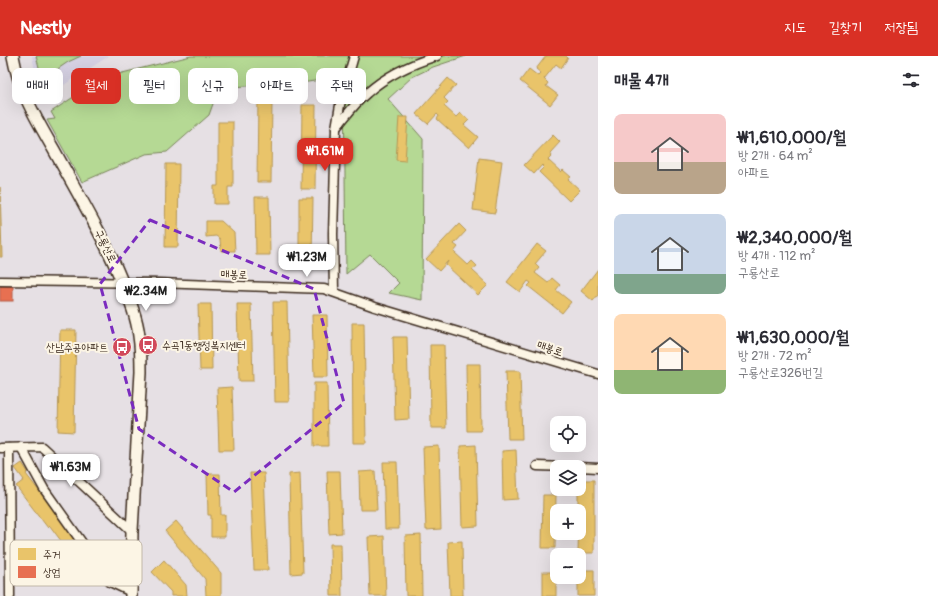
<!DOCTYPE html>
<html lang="ko">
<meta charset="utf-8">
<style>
:root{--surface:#fff;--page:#f2f2f3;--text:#2b2b33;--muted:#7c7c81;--accent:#d93025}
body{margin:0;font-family:Pangolin,"Poor Story",sans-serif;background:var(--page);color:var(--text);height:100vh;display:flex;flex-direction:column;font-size:15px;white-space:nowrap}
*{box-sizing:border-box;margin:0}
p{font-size:13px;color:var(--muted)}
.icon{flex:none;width:22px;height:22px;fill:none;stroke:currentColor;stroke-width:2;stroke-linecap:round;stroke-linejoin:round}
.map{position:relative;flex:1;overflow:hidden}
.side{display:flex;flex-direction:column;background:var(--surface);width:340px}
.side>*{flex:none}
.top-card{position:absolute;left:12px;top:12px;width:380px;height:36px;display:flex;gap:8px}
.controls{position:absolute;left:550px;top:360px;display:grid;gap:8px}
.controls a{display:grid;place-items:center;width:36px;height:36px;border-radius:8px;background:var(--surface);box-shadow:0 4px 16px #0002;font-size:20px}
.price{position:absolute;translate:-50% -34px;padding:0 9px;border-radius:8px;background:#fff;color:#222;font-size:13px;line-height:26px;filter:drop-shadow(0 1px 2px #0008)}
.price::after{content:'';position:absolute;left:50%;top:24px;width:12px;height:9px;margin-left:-6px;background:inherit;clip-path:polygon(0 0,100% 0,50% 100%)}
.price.active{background:var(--accent);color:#fff}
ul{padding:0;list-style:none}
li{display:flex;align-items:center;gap:12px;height:100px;padding:0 16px}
li span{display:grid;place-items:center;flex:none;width:112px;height:80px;border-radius:8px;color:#555}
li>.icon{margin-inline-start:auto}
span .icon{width:48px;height:48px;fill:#fffc;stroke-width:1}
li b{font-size:17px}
h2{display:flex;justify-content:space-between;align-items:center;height:48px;padding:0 16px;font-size:17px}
.tag{padding:0 14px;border-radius:8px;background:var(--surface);box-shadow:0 4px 16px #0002;font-size:14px;line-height:36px}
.tag.active{background:var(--accent);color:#fff}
header{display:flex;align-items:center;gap:24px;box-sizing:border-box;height:56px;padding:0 20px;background:var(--accent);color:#fff}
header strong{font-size:19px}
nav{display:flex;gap:22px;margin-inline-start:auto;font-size:14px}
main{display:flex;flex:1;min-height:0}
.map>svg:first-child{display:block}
</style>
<header>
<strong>Nestly</strong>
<nav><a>지도</a><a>길찾기</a><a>저장됨</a></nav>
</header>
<main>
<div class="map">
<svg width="598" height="540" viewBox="0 0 598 540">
<rect width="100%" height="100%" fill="#e6e0e4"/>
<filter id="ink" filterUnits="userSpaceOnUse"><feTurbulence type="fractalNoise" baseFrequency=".025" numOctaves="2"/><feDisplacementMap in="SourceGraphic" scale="8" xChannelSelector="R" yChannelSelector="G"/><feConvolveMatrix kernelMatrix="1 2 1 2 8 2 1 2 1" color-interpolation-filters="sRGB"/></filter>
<g filter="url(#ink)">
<!-- built -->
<polygon fill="#d6d1e3" points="32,0 109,0 45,41 37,25"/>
<!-- green -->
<g fill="#b5d994" stroke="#788259">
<polygon points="36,0 81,0 68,6 43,23 40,15"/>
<polygon points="191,0 466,0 433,11 412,21 388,43 423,83 422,244 389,237 399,227 370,198 346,218 344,20 308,26 232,31 214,45 209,59 167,96 146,98 82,126 47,64 55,63 51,56 102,22"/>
</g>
<!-- homes -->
<g fill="#e9c46a" stroke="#b59653">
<polygon points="546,0 566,0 568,2 561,12 556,8 544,23 548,27 546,30 558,39 550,49 520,25 529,13 538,20 541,17 536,13"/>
<polygon points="448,22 456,29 444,42 448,46 444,50 456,61 460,57 469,64 464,69 478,81 469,92 437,63 439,60 437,58 428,68 416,58"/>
<polygon points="258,43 272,43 271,126 257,126"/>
<polygon points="302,49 316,49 315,133 301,133"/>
<polygon points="399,61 408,61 405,105 396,104"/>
<polygon points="218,66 233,66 233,131 228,131 228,148 214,148 214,130 218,130"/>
<polygon points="553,79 560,86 550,97 552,100 548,104 561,116 563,114 571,121 568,123 580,134 569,145 539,116 544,111 542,109 534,118 524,109"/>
<polygon points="479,102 502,105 495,157 473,154"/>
<polygon points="166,108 179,108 178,191 165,191"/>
<polygon points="0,131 2,201 0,201"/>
<polygon points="255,141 269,141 270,199 256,199"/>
<polygon points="299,142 313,142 312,204 299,204"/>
<polygon points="206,165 221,165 234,177 235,195 221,195 220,183 216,180 206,181"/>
<polygon points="459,168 466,175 454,188 458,191 454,196 468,209 472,205 477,210 472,214 488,229 478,239 446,209 448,205 439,215 426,203"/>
<polygon points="537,188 546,195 535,208 539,212 535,217 548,227 552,222 560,229 556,234 571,246 562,257 528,230 531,227 528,225 520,236 507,226"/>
<polygon points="598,213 598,239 593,245 581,235"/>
<polygon points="273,246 287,246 289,346 275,346"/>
<polygon points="198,248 211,248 212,314 200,314"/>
<polygon points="237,248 251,248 253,325 239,325"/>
<polygon points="312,259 327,259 328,321 314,321"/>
<polygon points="352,267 364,267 366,387 353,387"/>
<polygon points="60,274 76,274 74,376 58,375"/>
<polygon points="393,281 407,281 409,363 395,364"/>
<polygon points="430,289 444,289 446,372 431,372"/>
<polygon points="466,308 480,308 481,375 467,375"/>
<polygon points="506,315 520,315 522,383 508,383"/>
<polygon points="314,327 327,327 328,390 314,390"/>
<polygon points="232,331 234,394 219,394 217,332"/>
<polygon points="476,389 478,470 462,471 460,390"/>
<polygon points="439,390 441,473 426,474 423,391"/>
<polygon points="516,394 518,443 503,444 502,395"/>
<polygon points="383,406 397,406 399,473 385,473"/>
<polygon points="22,407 28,416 26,418 99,513 88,521 50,470 48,472 16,430 24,424 15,412"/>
<polygon points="327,415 340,415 342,477 329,478"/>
<polygon points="375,415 377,454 360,454 359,416"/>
<polygon points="250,417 264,417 268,514 254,514"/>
<polygon points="300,417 303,517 291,518 289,418"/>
<polygon points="207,418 220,418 221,459 225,459 225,481 211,481 211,459 208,459"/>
<polygon points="579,424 594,424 594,497 578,497 579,455 578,455 578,433 579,433"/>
<polygon points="543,439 556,439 555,492 542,492"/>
<polygon points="176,465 221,517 221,540 206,540 205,523 165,475"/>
<polygon points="421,479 422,540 406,540 405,480"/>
<polygon points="384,480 386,540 370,540 368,481"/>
<polygon points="462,485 463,540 450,540 448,486"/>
<polygon points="330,488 341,488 342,540 331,540"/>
<polygon points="164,504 186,529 187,540 171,540 171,536 152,516"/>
<polygon points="579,514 594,514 594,540 578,540 578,521 579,521"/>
<rect x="543" y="516" width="13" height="24"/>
</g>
<!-- shops -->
<rect fill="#e76f51" stroke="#b35a42" x="0" y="230" width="13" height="15"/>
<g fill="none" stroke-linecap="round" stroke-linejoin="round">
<defs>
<g id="street">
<path d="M336 72C346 60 355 47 367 37 387 19 411 8 437 0"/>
<polyline points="0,225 158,227 324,233 375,251 598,318"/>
<polyline points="334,236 333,178 336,72 340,49 354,0"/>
<polyline points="21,391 44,433 110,526 131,536"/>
<polyline points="0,392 42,391 132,475"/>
<polyline points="9,392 10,540"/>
<polyline points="537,410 567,411"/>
<polyline points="579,411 598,412"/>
</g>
<path id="secondary" d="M13 0C19 35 37 64 54 94 78 138 104 181 123 228 130 245 137 262 139 280 141 292 141 304 141 316L132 475 131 540"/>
</defs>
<!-- street casing -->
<use href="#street" stroke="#3b2a1e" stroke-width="11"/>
<!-- secondary casing -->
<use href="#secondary" stroke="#3b2a1e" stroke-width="14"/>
<!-- street -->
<use href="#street" stroke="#fcf5e5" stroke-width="8"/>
<!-- secondary -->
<use href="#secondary" stroke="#fcf5e5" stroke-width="11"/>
</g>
</g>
<!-- marked area -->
<path fill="none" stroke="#7b2cbf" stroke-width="3" stroke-dasharray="8 5" stroke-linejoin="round" d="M150 164 314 233 344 347 234 436 139 373 100 228Z"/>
<!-- icons -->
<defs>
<symbol id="bus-disc" viewBox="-11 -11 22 22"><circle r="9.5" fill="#d1495b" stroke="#fcf5e5"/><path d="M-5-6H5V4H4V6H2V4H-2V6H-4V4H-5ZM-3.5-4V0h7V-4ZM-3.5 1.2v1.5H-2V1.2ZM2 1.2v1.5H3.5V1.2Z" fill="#fff"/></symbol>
</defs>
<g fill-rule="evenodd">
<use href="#bus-disc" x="137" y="278" width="22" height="22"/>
<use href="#bus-disc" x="111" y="280" width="22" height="22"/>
</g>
<g text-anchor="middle" stroke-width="4" stroke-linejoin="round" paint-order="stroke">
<!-- street labels -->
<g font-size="11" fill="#3b2a1e" stroke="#fcf5e5">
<text transform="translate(106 190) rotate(64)" y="4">구룡산로</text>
<text transform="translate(234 218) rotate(2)" y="4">매봉로</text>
<text transform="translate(550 292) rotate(19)" y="4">매봉로</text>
</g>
<!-- poi labels -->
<g font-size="11" fill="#3b2a1e" stroke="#fcf5e5" text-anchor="start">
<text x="162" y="293">수곡1동행정복지센터</text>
<text x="108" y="295" text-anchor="end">산남주공아파트</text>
</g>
</g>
<!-- legend -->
<rect x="10" y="484" width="132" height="46" rx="6" fill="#fcf5e5" stroke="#c2b8a9" stroke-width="1"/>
<rect x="18" y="492" width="18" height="12" fill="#e9c46a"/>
<rect x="18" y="510" width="18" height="12" fill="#e76f51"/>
<g font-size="11" fill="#3b2a1e">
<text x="43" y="502">주거</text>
<text x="43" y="520">상업</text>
</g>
</svg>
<div class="controls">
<a><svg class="icon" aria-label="locate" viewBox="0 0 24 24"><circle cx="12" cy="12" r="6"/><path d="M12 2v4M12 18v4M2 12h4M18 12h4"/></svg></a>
<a><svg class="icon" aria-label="layers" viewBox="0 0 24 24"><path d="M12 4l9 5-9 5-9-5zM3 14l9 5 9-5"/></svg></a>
<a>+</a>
<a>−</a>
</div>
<b class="price active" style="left:325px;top:116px">₩1.61M</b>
<b class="price" style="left:307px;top:222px">₩1.23M</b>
<b class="price" style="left:146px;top:256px">₩2.34M</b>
<b class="price" style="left:71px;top:432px">₩1.63M</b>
<div class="top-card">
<a class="tag">매매</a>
<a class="tag active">월세</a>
<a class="tag">필터</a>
<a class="tag">신규</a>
<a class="tag">아파트</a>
<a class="tag">주택</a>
</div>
</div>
<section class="side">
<h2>매물 4개<svg class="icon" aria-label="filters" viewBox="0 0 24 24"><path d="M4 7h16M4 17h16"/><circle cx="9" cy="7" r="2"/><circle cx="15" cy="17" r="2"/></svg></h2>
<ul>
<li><span style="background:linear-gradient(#f6c9c9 60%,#b9a48a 0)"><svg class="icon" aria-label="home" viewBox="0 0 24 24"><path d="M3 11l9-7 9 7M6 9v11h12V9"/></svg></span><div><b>₩1,610,000/월</b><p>방 2개 · 64 m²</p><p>아파트</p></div></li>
<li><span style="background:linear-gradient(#c9d6e8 75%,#7fa58c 0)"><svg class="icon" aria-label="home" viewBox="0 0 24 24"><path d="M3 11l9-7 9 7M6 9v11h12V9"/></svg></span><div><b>₩2,340,000/월</b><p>방 4개 · 112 m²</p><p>구룡산로</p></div></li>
<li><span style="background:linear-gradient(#ffd9b3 70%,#8fb573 0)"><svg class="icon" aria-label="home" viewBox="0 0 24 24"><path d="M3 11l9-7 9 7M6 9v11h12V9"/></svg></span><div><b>₩1,630,000/월</b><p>방 2개 · 72 m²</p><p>구룡산로326번길</p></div></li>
</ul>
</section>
</main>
